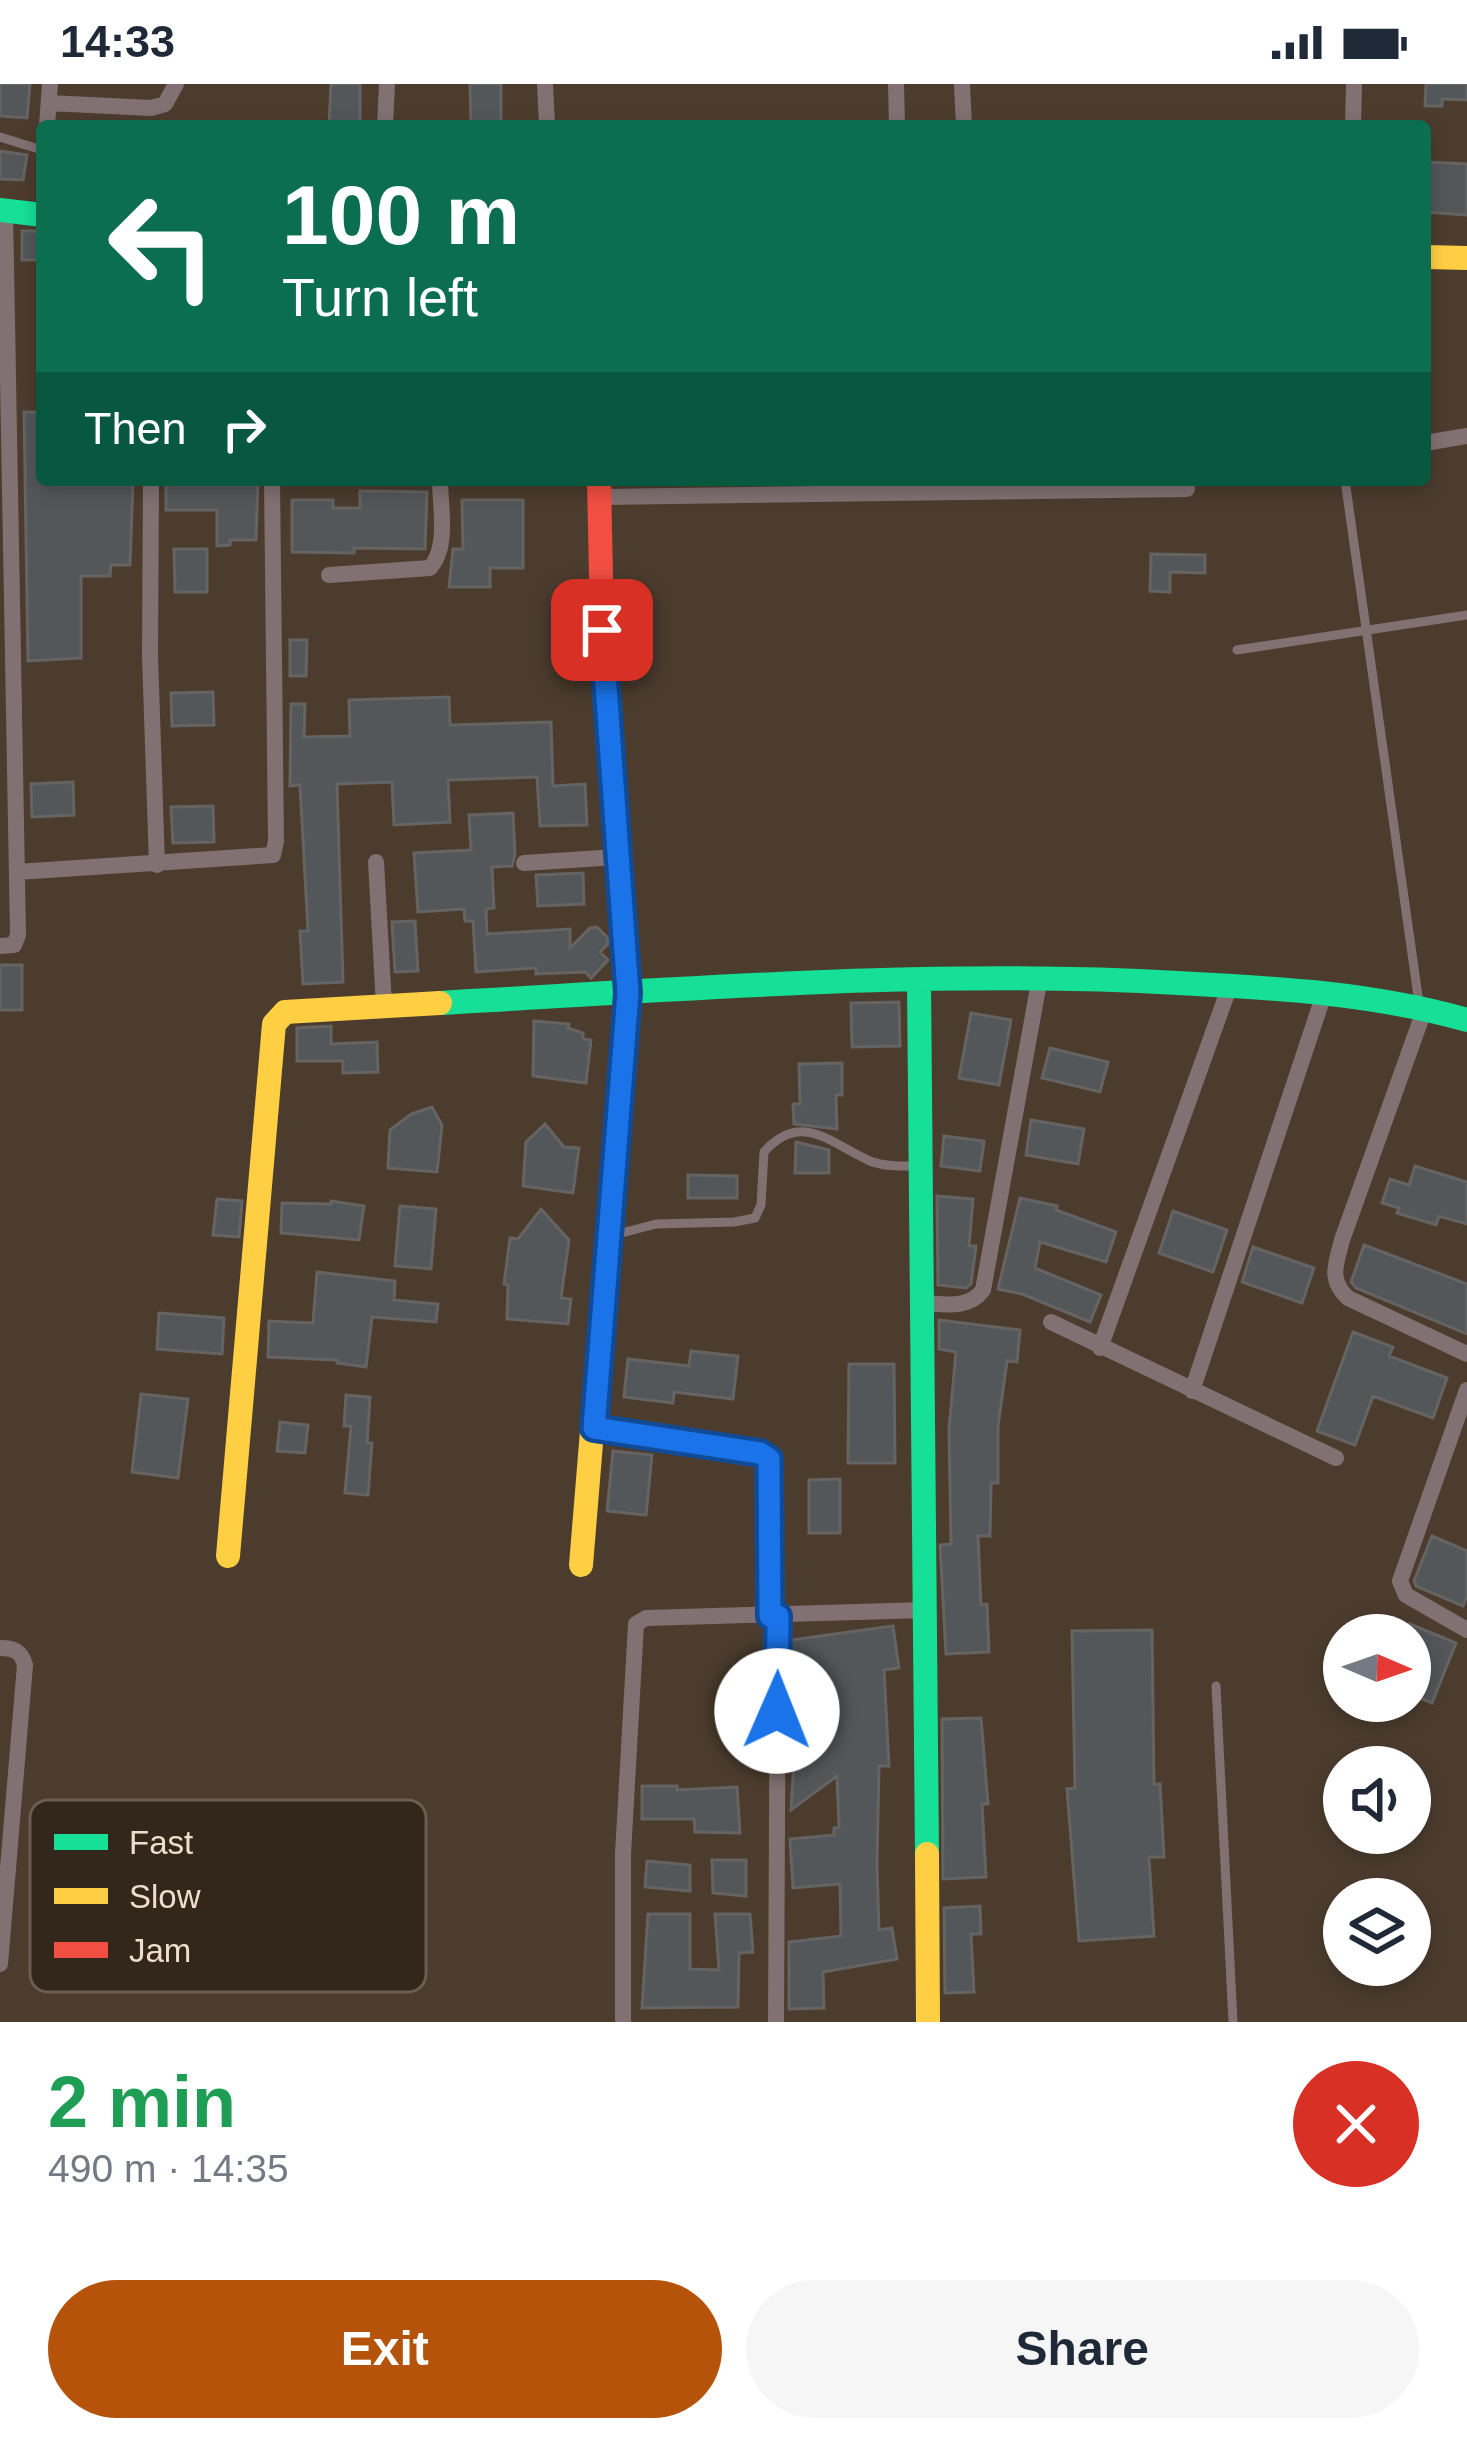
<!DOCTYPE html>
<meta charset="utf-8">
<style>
:root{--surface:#fff;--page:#f6f6f7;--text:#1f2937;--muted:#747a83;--accent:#b45309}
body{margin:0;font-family:Arial,sans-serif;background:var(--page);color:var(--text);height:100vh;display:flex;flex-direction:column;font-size:45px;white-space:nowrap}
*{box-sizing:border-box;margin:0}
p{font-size:39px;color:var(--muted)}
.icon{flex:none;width:66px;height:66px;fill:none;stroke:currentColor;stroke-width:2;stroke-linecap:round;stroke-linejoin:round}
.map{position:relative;height:1938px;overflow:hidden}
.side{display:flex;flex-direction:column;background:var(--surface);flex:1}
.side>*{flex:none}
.guide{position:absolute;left:36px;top:36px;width:1395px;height:366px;border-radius:12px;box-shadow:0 6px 18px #0003;background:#0b6e4f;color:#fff;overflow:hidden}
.needle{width:78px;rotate:92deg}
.buttons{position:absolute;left:1323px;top:1530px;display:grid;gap:24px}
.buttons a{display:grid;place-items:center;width:108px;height:108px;border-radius:50%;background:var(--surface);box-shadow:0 6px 18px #0003;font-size:60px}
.pin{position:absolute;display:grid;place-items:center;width:102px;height:102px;color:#fff;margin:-51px;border-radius:24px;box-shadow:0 6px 18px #0006}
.me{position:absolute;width:132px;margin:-66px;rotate:1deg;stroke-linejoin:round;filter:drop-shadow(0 0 9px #0008)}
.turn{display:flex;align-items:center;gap:42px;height:252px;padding:0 48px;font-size:54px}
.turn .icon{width:156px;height:156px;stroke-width:2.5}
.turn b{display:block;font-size:84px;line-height:102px}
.then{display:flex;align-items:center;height:114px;padding:0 48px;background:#0003;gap:24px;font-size:45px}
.round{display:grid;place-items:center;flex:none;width:126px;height:126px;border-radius:63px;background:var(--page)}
.headline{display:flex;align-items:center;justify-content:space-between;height:204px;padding:0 48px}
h1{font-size:72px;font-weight:700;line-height:90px;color:#1e9e55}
.primary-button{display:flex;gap:24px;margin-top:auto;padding:24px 48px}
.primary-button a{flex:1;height:138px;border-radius:72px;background:var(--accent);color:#fff;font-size:48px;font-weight:700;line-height:138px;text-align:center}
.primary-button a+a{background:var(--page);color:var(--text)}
.status{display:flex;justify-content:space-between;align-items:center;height:84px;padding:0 60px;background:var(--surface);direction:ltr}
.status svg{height:33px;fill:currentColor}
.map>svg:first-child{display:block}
</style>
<div class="status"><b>14:33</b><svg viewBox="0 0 49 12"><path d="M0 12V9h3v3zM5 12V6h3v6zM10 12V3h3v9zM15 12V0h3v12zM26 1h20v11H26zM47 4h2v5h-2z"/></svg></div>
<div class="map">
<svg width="1467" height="1938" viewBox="0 0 1467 1938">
<rect width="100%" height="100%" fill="#4b3c2e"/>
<path fill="#535759" stroke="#656463" stroke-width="3" d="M0 0H30L27 34 0 32Z
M331 0H360V42H329Z
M470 0H501V42H471Z
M1426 0H1467V16L1442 15V22H1425Z
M0 67 27 71 23 96 0 95Z
M1427 78 1467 80V131L1425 128Z
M22 147H42V176H22Z
M24 328H42V396H133L130 481H111L110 492H81V574L28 577Z
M166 396H258L256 456H230V461L217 462V426H166Z
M360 407 427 408 425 465 354 464V469L292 468V416H333V424H360Z
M462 416H523V484H490V503H449L453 465H463Z
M174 465H207V508H175Z
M1151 470 1205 471V489L1170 488V508L1150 507Z
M290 556H307L306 592H290Z
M213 608 214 641 172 642 171 609Z
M449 613 450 641 551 638 553 702 585 700 587 741 540 742 537 693 448 696 450 738 394 741 392 698 337 700 343 898 303 900 300 847H308L300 701 290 702 291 620H305L304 653 350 652 349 616Z
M73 698 74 731 32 733 31 700Z
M213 722 214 758 173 759 171 723Z
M513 729 515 770 512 782 492 783 494 824 486 825 487 850 570 845V864L590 844 597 843 607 853 608 860 600 868 608 876 591 894 585 888 536 890V884L476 888 473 837H465L464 825 418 828 414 769 471 766 469 731Z
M583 789 584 820 538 822 536 791Z
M415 837 418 887 395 888 392 838Z
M0 881H22V926H0Z
M899 918 900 962 852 963 851 919Z
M971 929 1011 936 999 1001 959 994Z
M534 937 569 940 568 944 583 949V955L591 956 586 999 533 992Z
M331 942V960L377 958 378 988 343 989V977H297V944Z
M1050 964 1108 978 1100 1008 1042 994Z
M842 979V1011H836L837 1045 794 1040 793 1020H800L799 980Z
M432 1023 442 1041 437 1088 388 1084 390 1046 411 1030Z
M1031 1036 1084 1045 1078 1080 1026 1071Z
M545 1040 564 1063 579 1064 573 1109 523 1102 526 1058Z
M944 1052 984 1057 980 1087 941 1082Z
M796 1058 829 1066V1089H795Z
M1415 1082 1467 1098V1140L1439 1132 1436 1141 1397 1129 1399 1124 1382 1119 1390 1095 1409 1101Z
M688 1091 737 1092V1114H688Z
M937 1112 973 1115 969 1162H976L971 1200 966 1204 938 1201Z
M1020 1114 1057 1122 1056 1126 1116 1148 1106 1178 1040 1158 1035 1184 1101 1211 1090 1238 1022 1210 998 1205Z
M217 1115 242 1117 239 1153 213 1151Z
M331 1117 364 1122 359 1156 281 1149 282 1119 331 1120Z
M400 1122 436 1125 431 1185 395 1182Z
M541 1125 569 1156 561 1214 571 1215 568 1240 507 1235 508 1201 504 1200 510 1154 518 1155Z
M1173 1127 1227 1146 1213 1188 1159 1169Z
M1364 1161 1467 1200V1250L1356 1204 1351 1198Z
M1253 1163 1314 1184 1302 1219 1242 1198Z
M317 1188 395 1197 394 1216 438 1220 436 1238 372 1233 366 1283 337 1279V1276L268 1273 269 1237 313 1239Z
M159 1229 224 1234 222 1270 157 1265Z
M939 1236 1020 1246 1017 1278 1007 1277 998 1342V1399H991L990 1452H978L981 1521 987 1520 989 1568 946 1570 940 1461 951 1460 949 1345 956 1268 939 1265Z
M1353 1248 1393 1263 1389 1272 1447 1294 1433 1334 1373 1312 1355 1361 1317 1347Z
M691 1267 738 1272 733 1315 674 1308 673 1319 624 1313 628 1275 689 1282Z
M849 1280H894L895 1379H848Z
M141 1310 188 1315 178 1394 132 1388Z
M346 1311 370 1313 367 1359H372L368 1411 345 1409 351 1342H344Z
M280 1338 308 1341 305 1369 277 1367Z
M613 1367 652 1371 646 1431 607 1427Z
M840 1395V1449H809V1396Z
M1432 1452 1467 1467V1512L1463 1522 1416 1502 1414 1497Z
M1410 1540 1456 1559 1432 1619 1410 1610Z
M893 1542 899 1584 884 1586 889 1682H879L877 1781 879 1846 892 1844 897 1875 823 1888 824 1924 789 1925V1858L841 1852 840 1800 793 1804 790 1755 834 1751V1744H839L837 1692 791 1726 795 1661 799 1662 794 1595H790L791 1556Z
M1152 1546 1154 1700H1160L1164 1773H1149L1154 1852 1079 1857 1067 1705 1075 1704 1072 1547Z
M981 1634 988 1720H982L986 1793 943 1795 942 1635Z
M642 1702H677V1706L737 1703 740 1749 695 1748 694 1735H642Z
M712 1776H746V1812L713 1809Z
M647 1777 690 1781V1807L645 1803Z
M980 1822 981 1850H971L974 1908 945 1909 944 1824Z
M648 1830H690V1885L719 1886 715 1830H750L753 1868 739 1869 738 1923 642 1924Z"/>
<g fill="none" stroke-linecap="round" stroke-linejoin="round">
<path stroke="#827172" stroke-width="9" d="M0 53 42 66
M1345 396 1419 919
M1237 566 1467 531
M610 1152 656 1140 734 1138 755 1134 761 1121 764 1068C802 1026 831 1060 870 1077 885 1083 903 1082 919 1082
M1216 1602 1233 1938"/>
<path stroke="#827172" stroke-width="16" d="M545 0 547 42
M896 0 897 42
M962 0 964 42
M49 19 151 24 165 20 176 0
M47 42 50 0
M385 42 387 0
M1353 42 1354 0
M1425 359 1467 352
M151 396 150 571 157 781
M600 413 1187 405
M329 491 430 484C449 463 440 423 440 396
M376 778 384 921
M524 779 617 773
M17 788 273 771 276 757 272 396
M0 862 14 861 18 851 5 127
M1425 924 1342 1156C1336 1180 1328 1196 1348 1214L1467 1270
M922 1219C945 1220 968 1226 983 1206L1040 893
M1051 1238 1336 1374
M1100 1264 1229 904
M1467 1306 1400 1497 1406 1511 1467 1546
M1192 1307 1325 907
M594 1344 767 1371 771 1403 770 1532
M0 1564C14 1564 21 1567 25 1581L0 1880
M623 1938V1770L636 1540 646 1534 925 1526
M776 1938 778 1532"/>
<path stroke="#16e098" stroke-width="24" d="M0 126 42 131
M919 899 927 1770
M440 919C686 905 933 885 1178 899 1276 904 1372 909 1467 936"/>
<path stroke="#ffcf43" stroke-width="24" d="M1425 173 1467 174
M228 1472 274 940 285 928 440 919
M581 1481 628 909 623 850
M927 1770 928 1938"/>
<path stroke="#f24e42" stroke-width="24" d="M599 396 603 590 623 850"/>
</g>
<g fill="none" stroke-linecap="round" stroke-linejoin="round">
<g stroke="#114b97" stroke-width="30">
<path id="route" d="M602 546 628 909 594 1344 760 1369 769 1375 770 1532H778L777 1627"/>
</g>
<use href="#route" stroke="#1a73e8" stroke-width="21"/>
</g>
<rect x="30" y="1716" width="396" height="192" rx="18" fill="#33261a" stroke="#6b5d50" stroke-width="3"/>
<rect x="54" y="1750" width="54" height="16" fill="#16e098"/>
<rect x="54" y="1804" width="54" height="16" fill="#ffcf43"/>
<rect x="54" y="1858" width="54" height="16" fill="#f24e42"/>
<g font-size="33" fill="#efddce">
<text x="129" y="1770">Fast</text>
<text x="129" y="1824">Slow</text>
<text x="129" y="1878">Jam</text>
</g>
</svg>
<div class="buttons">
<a><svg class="needle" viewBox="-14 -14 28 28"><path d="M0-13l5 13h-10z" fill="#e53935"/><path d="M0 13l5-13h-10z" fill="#747a83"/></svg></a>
<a><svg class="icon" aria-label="sound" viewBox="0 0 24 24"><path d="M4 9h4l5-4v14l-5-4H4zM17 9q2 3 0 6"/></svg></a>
<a><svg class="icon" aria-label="layers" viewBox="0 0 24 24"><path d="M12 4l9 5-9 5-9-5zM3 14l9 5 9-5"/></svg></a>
</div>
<div class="pin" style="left:602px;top:546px;background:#d93025"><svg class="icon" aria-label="arrive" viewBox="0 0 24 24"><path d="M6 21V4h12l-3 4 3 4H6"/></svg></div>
<svg class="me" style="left:777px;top:1627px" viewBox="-20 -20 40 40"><circle r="19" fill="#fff"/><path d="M0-13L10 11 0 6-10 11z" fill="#1a73e8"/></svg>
<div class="guide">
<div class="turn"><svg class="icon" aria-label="left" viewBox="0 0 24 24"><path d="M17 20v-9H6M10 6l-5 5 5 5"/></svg><div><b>100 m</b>Turn left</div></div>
<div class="then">Then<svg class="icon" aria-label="right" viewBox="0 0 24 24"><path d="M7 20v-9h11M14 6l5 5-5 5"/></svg></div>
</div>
</div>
<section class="side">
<div class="headline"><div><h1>2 min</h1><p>490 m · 14:35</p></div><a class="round" style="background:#d93025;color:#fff"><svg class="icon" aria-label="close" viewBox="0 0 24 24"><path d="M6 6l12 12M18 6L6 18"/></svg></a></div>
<div class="primary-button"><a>Exit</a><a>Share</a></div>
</section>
